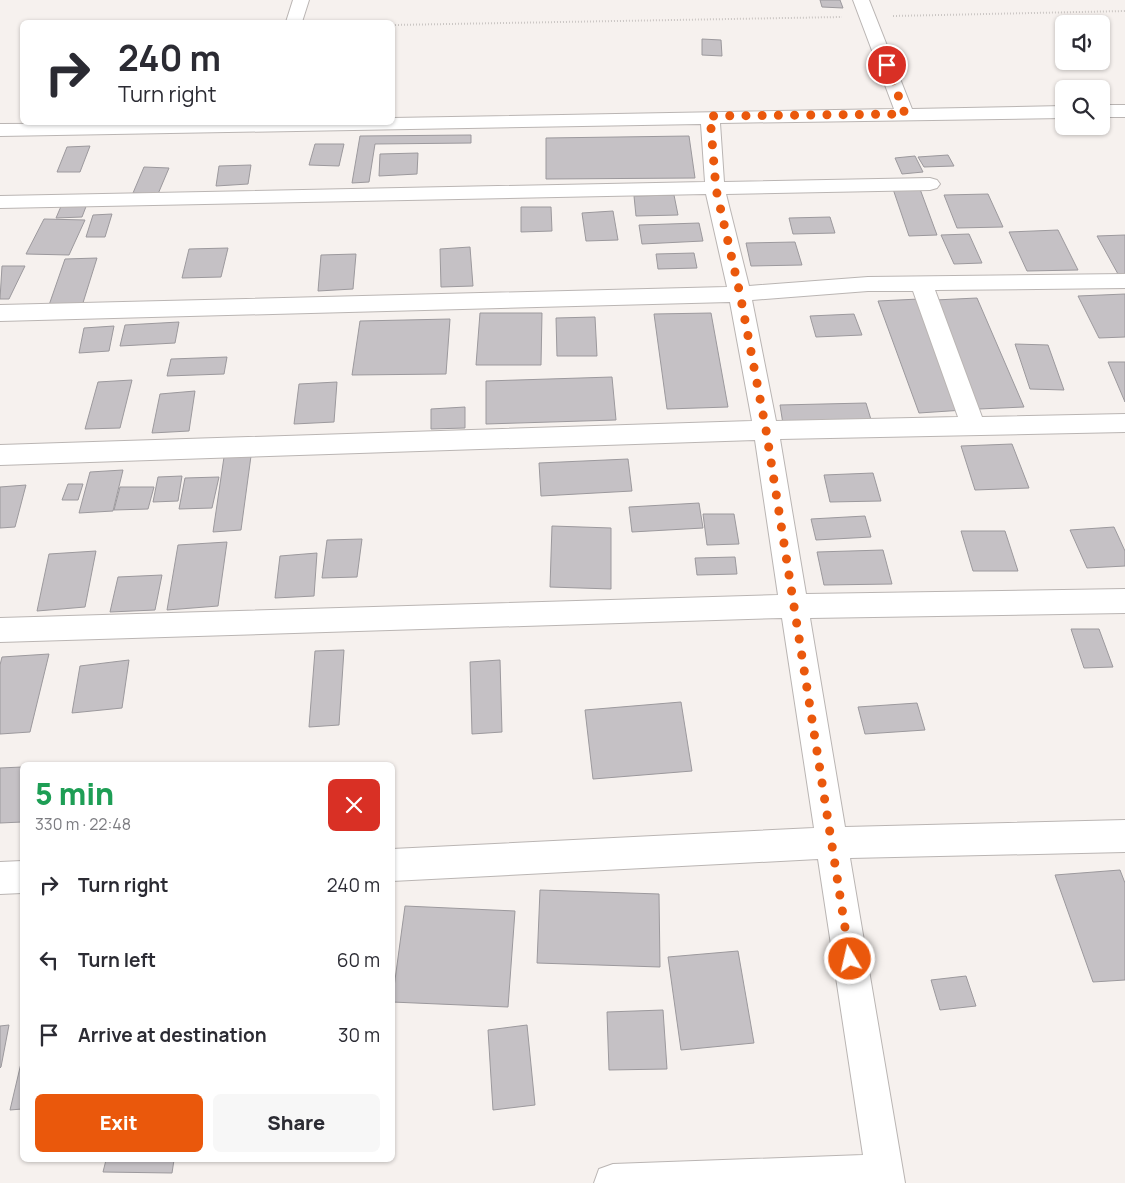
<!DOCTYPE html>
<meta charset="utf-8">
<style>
:root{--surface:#fff;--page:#f7f7f7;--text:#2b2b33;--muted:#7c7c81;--accent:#ea580c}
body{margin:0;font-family:Manrope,sans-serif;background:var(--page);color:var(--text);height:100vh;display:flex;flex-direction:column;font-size:19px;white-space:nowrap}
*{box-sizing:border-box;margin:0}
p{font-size:16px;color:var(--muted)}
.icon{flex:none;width:28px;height:28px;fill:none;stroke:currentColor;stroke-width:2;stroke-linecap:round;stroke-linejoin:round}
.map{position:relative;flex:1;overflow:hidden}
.side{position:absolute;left:20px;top:762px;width:375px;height:400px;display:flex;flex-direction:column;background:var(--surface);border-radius:8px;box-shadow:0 1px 4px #0004}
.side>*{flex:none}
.top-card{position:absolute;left:20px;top:20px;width:375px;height:105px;border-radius:8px;box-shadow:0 1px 4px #0004;background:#fff;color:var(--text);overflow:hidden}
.tools{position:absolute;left:1055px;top:15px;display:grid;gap:10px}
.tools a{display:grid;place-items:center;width:55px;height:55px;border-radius:8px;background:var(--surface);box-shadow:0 1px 4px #0004;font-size:25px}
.pin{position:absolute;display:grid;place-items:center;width:42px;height:42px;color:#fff;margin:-21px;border:2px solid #fff;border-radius:50%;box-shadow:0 1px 5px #0007}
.me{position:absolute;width:55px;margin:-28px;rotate:351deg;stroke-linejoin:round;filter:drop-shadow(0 0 4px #0008)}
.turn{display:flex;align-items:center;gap:18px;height:105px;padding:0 15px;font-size:22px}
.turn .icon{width:65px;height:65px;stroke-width:2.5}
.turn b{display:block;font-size:35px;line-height:42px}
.round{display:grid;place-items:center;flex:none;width:52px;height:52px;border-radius:8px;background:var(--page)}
.overview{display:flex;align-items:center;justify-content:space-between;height:85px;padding:0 15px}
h1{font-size:30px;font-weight:800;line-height:38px;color:#1e9e55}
.cta{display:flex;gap:10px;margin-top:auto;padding:10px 15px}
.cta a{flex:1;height:58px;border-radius:8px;background:var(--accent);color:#fff;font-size:20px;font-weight:800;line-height:58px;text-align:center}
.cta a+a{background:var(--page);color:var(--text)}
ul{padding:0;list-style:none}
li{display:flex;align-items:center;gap:15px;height:75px;padding:0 15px}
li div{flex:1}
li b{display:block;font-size:19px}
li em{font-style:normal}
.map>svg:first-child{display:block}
</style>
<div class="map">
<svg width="1125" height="1183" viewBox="0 0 1125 1183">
<rect width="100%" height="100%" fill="#f6f1ee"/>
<path fill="#c5c1c5" stroke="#9c999d" d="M820 0H840L843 8 822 7Z
M702 39 721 40 722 56 702 55Z
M471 135V143L375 144 369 182 352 183 360 136Z
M689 136 695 178 546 179V138Z
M315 144H344L339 166 309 165Z
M90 146 80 172H57L67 147Z
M418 153 417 174 379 176 380 154Z
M948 155 954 166 924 167 918 157Z
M915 156 923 172 902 174 895 158Z
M251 165 248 184 216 186 219 166Z
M144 167 169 168 158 194 133 193Z
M893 189H920L937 235 909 236Z
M988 194 1003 227 957 228 944 195Z
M674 195 678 215 636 216 634 196Z
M62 204H87L82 217 56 218Z
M521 207H551L552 231 521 232Z
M613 211 618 240 586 241 582 213Z
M112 214 105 237H86L93 215Z
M830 217 835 233 793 234 789 218Z
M44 219 85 220 69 255 26 254Z
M699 223 703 241 642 244 639 225Z
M1058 230 1078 270 1027 271 1009 232Z
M969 234 982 263 954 264 941 235Z
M1125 235V274H1118L1097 236Z
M795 242 802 265 751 266 746 243Z
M470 247 473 286 441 287 440 249Z
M228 248 221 277 182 278 189 249Z
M694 253 697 268 658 269 656 254Z
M356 254 353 289 318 291 321 255Z
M97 258 82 306 48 308 65 259Z
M2 266H25L9 299H0Z
M1125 294V337L1099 338 1078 296Z
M977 298 1024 407 979 409 935 300Z
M919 299 964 410 919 413 878 301Z
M480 313H542L541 365H476Z
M711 313 728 407 667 409 654 314Z
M854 314 862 335 816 337 810 316Z
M595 317 597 356H557L556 318Z
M450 319 446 374 352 375 360 321Z
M179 322 175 343 120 346 125 325Z
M114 326 109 351 79 353 84 328Z
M1015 344 1048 345 1064 390 1030 389Z
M227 357 224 374 167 376 171 359Z
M1108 362H1125V402Z
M612 377 616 420 486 424V381Z
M132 380 120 428 85 429 98 382Z
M337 382 334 422 294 424 299 384Z
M195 391 189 431 152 433 160 394Z
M866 403 872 423 783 424 780 405Z
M465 407V428L431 429V409Z
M1012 444 1029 488 975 490 961 446Z
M251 456 241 530 213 532 224 457Z
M628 459 632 491 541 496 539 463Z
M123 470 113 511 79 513 90 472Z
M873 473 881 501 830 502 824 475Z
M182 476 178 501 153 502 158 477Z
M219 477 212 508 179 509 185 478Z
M68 484H83L78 500H62Z
M26 485 15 527 0 528V487Z
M120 487H154L148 509 114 510Z
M699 503 703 528 632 532 629 507Z
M703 514H734L739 544 707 545Z
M865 516 871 537 816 540 811 519Z
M552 526 611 528V589L550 587Z
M1114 527 1125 551V566L1087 568 1070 530Z
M961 531H1005L1018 571H973Z
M362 539 357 577 322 578 327 540Z
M227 542 218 606 167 610 178 545Z
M883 550 892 584 824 585 817 552Z
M96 551 85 607 37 611 49 554Z
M317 553 314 596 275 598 280 556Z
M735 557 737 574 697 575 695 558Z
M162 575 155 610 110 612 118 577Z
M1071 629H1099L1113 667 1084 668Z
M344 650 339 725 309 727 315 651Z
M49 654 30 732 0 734V665L2 657Z
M129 660 122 708 72 713 80 666Z
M500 660 502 732 472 734 470 662Z
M681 702 692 771 593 779 585 710Z
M917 703 925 730 865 734 858 707Z
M22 767V822L0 823V768Z
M1120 870 1125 883V980L1093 982 1055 875Z
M540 890 659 894 660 967 537 963Z
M405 906 515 911 508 1007 392 1002Z
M738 951 754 1043 681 1050 668 957Z
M966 976 976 1006 940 1010 931 980Z
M663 1010 667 1069 609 1070 607 1012Z
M9 1025 1 1067 0 1068V1026Z
M527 1025 535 1105 493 1110 488 1030Z
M22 1059V1109L10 1110Z
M106 1160H174L172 1173 103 1172Z"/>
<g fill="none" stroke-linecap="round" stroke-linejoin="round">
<g stroke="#bab5b3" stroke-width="2">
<path id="minor" d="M293 0H309L302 22H286Z
M853 0H869L912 109 1064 106V118L720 123 724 182 930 178 937 180 940 184 937 188 930 190 726 194 749 286 868 277 1125 274V288L935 290 982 417 1125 414V432L780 439 806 594 1125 589V613L810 618 845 827 1125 820V852L850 858 905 1183H594L599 1169 613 1164 863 1155 818 859 392 881V849L814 828 782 618 0 642V618L778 595 755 440 0 465V445L752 421 730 302 0 321V305L727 287 706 194 0 208V196L705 182 701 124 0 136V124L392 122V118L894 109ZM868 291H913L958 417 776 421 752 300Z
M1101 105H1125V117H1101Z
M22 861V893L0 894V862Z"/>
</g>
<path stroke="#9d9997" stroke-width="2" stroke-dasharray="0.5 2.5" stroke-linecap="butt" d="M893 16 1125 11
M392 25 842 17"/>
<use href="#minor" fill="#fff" fill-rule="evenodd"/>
</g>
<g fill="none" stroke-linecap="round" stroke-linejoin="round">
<path stroke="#ea580c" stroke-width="9" stroke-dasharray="0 16.2" d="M850 959 766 430 740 294 716 189 710 116 905 114 887 65"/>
</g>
</svg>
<div class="tools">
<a><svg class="icon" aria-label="sound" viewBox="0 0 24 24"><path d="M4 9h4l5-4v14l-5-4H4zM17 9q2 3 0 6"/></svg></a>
<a><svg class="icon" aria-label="search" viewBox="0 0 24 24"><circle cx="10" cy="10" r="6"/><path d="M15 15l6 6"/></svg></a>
</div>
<div class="pin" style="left:887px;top:65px;background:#d93025"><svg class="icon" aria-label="arrive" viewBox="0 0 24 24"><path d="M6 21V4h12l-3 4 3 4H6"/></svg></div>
<svg class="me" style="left:850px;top:959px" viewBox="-20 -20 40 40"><circle r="17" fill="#ea580c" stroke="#fff" stroke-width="3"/><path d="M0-11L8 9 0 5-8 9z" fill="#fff"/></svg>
<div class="top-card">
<div class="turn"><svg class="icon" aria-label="right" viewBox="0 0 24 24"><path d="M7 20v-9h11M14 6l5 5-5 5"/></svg><div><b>240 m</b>Turn right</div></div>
</div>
<section class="side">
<div class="overview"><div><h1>5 min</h1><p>330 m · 22:48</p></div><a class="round" style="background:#d93025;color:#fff"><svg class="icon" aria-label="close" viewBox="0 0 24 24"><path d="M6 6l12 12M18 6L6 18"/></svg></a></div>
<ul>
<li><svg class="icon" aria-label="right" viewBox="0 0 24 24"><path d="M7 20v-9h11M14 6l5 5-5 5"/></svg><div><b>Turn right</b></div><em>240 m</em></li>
<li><svg class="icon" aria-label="left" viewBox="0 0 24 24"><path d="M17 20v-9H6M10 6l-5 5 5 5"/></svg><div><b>Turn left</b></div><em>60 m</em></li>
<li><svg class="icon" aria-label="arrive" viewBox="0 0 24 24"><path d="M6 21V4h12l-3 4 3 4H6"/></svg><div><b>Arrive at destination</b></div><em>30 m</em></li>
</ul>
<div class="cta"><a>Exit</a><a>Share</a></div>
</section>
</div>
